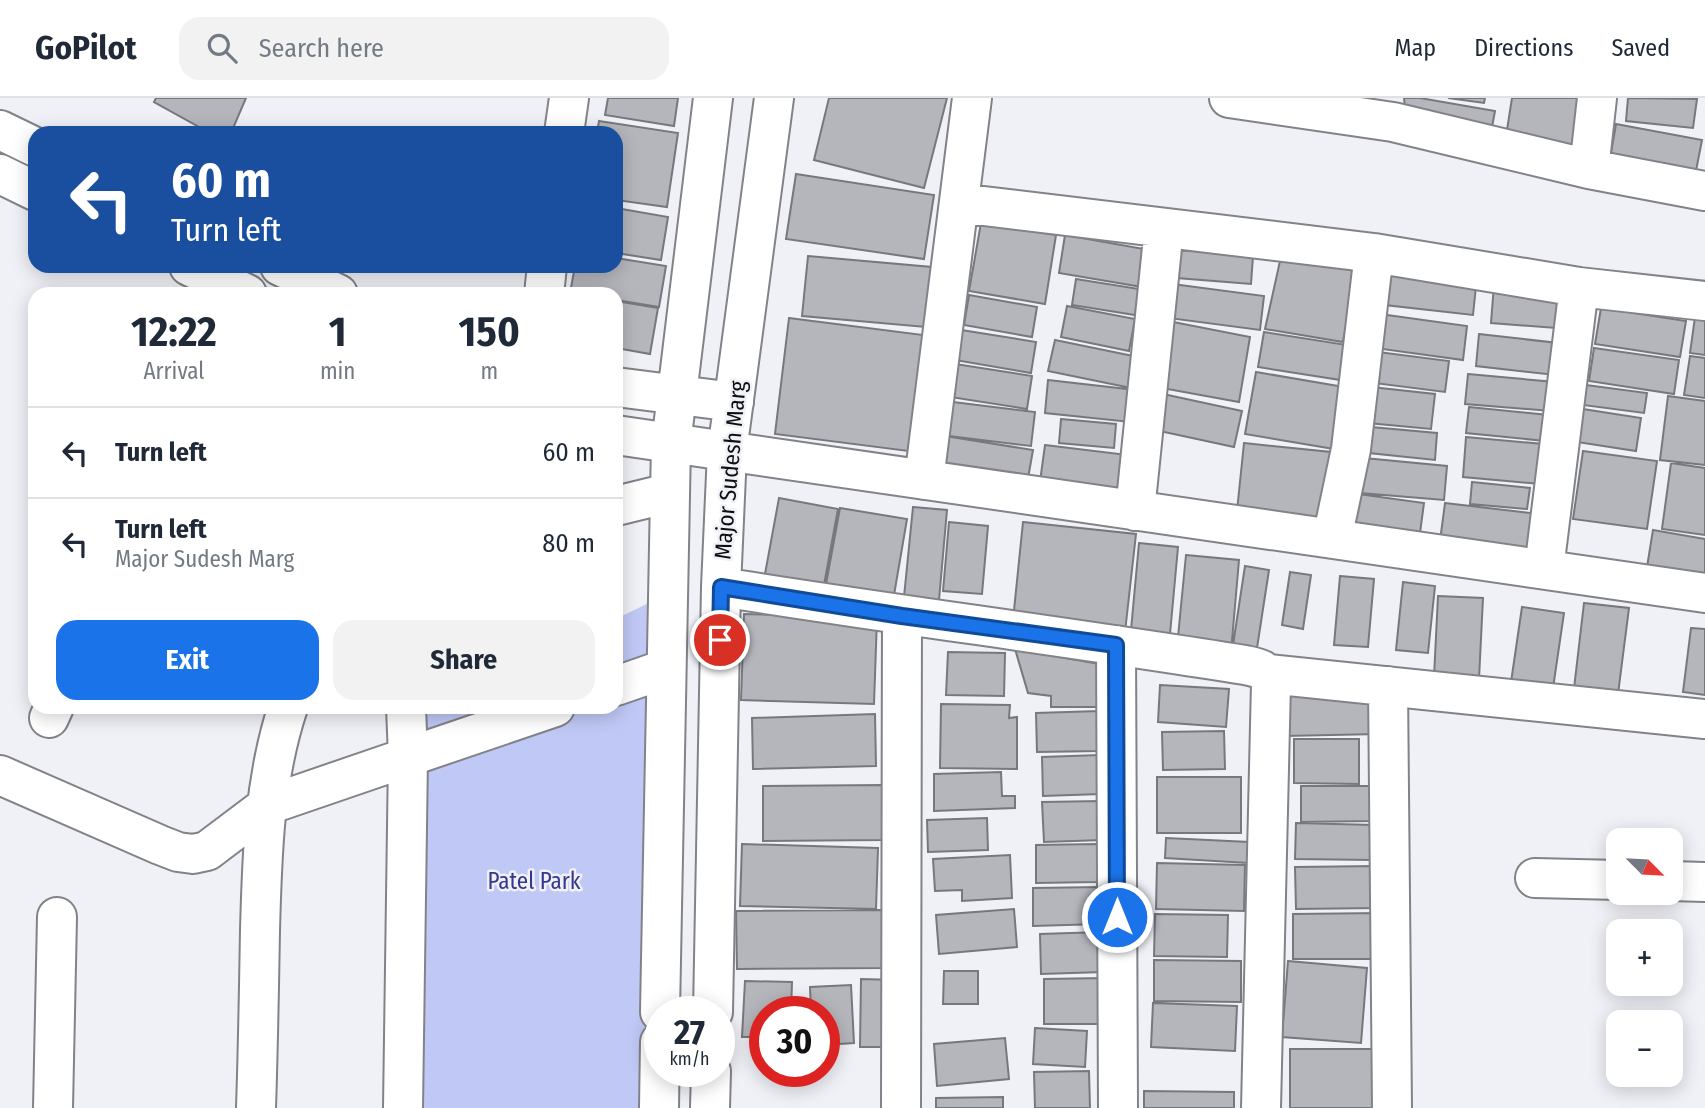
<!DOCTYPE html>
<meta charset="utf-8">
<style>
:root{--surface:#fff;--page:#f2f2f3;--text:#1f2937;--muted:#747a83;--line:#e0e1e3;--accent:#1a73e8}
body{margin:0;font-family:"Fira Sans Condensed",sans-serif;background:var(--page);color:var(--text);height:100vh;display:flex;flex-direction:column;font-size:26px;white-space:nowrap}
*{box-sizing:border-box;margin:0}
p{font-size:23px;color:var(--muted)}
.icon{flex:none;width:38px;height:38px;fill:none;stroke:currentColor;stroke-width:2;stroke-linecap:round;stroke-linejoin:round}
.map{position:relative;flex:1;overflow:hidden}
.details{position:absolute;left:28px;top:189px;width:595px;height:427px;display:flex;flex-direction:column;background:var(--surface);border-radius:21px;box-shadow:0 4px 18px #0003}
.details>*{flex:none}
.banner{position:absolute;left:28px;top:28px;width:595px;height:147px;border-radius:21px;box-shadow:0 4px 18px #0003;background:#1a4fa0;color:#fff;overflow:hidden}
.needle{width:46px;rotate:114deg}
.buttons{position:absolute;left:1606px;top:730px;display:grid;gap:14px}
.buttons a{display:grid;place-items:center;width:77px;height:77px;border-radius:14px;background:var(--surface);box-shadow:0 4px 18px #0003;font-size:35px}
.speed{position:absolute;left:644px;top:898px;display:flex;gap:14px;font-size:35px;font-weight:700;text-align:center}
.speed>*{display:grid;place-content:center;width:91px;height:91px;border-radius:50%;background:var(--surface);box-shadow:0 4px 18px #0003;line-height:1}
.speed small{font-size:18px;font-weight:400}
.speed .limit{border:10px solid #d22;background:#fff;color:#111}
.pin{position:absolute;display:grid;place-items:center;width:60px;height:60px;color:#fff;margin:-30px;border:4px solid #fff;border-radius:50%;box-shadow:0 2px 7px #0007}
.me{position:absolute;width:77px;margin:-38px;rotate:0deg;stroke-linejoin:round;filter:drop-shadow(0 0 5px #0008)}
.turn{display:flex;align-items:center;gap:24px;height:147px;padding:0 28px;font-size:32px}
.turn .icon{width:91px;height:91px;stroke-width:2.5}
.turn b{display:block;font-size:49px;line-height:60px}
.eta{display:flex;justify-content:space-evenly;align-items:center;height:119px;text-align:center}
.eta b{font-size:42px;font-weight:700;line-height:49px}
.primary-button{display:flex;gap:14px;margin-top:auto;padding:14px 28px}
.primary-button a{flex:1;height:80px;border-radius:21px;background:var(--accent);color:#fff;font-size:28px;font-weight:700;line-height:80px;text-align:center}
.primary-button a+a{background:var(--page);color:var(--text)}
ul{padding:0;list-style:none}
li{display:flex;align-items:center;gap:21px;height:91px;padding:0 28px;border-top:2px solid var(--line)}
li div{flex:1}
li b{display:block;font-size:26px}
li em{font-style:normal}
header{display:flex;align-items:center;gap:42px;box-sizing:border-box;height:98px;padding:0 35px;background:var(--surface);border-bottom:2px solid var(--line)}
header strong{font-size:33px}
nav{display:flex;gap:38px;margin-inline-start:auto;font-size:24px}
.search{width:490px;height:63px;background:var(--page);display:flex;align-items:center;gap:18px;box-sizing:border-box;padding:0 24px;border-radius:21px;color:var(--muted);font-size:26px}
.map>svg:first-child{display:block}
</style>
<header>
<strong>GoPilot</strong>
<div class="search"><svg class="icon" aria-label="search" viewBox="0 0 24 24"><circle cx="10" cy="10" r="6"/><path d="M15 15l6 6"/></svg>Search here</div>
<nav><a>Map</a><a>Directions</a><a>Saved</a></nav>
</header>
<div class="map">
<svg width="1705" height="1010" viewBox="0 0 1705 1010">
<rect width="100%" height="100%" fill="#eff1f7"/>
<path fill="#c0c8f5" d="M669 495 659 1010H402L407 623 435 609H616V521Z"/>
<path fill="#b5b6bc" stroke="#77787e" stroke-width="2" d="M156 0H246L231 35H210L154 4Z
M608 0H678L674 28 605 17Z
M829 0H947L924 90 814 62Z
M1404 0H1420L1495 13 1490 40 1406 19Z
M1448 0H1485L1484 5Z
M1512 0H1592L1587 64 1505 45Z
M1628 0 1697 1 1693 30 1626 23Z
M599 23 678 35 667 109 616 102V35H597Z
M1616 26 1702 42 1694 83 1609 67Z
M796 76 934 97 924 161 786 141Z
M616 110 668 119 661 162 616 155Z
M981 125 1056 137 1045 206 969 193Z
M1065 137 1155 153 1148 190 1059 175Z
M1180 152 1253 158 1251 186 1177 180Z
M1282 154 1356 172 1343 244 1265 231Z
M808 158 943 170 937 230 802 218Z
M616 160 666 168 659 209 616 202V196L570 195 575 168H616Z
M1389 169 1477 179 1473 217 1385 207Z
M1076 181 1139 191 1135 217 1072 207Z
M1165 185 1264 198 1260 232 1161 219Z
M1494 186 1572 192 1569 231 1491 225Z
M969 197 1037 209 1032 239 964 227Z
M616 203 658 210 650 256 616 250Z
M1067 208 1135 221 1129 253 1061 239Z
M1601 210 1686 223 1680 259 1595 246Z
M1380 216 1467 228 1463 262 1375 250Z
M1695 219 1705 220V257L1690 255Z
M789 220 931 238 916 354 775 336Z
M1163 222 1250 239 1239 304 1151 288Z
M955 231 1036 244 1031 275 949 261Z
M1264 234 1353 248 1347 283 1258 269Z
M1479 236 1558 245 1555 277 1476 268Z
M1055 242 1143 260 1136 291 1048 273Z
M1594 250 1679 262 1674 296 1589 283Z
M1378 254 1449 263 1445 294 1374 285Z
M1690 258 1705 260V300L1684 297Z
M949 265 1032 278 1027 311 944 298Z
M1256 274 1356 291 1346 353 1245 336Z
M1468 276 1555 284 1551 313 1465 306Z
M1048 282 1144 293 1140 325 1045 315Z
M1586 287 1647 295 1644 315 1583 307Z
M1371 289 1435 296 1431 331 1368 325Z
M1163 296 1242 313 1234 349 1155 332Z
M1668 298 1705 303V367L1660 362Z
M953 304 1035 314 1031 348 949 338Z
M1469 309 1548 317 1545 343 1466 335Z
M1583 311 1641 320 1636 353 1577 344Z
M1061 321 1116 326 1114 350 1059 345Z
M1371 329 1437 335 1435 362 1369 355Z
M945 338 1033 352 1027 386 940 373Z
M1466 339 1544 346 1540 386 1463 379Z
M1244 345 1331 354 1324 423 1237 413Z
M1045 347 1136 358 1131 403 1039 391Z
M1583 353 1657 363 1647 431 1573 421Z
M1364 360 1447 368 1444 402 1360 395Z
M1671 365 1705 370V437L1662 431Z
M1472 384 1530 390 1527 411 1470 406Z
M1351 395 1424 405 1420 435 1347 426Z
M779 400 838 411 824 487 765 476Z
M1445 405 1547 417 1542 455 1440 443Z
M913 409 947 412 939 502 904 499Z
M840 410 907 421 894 497 826 486Z
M949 424 988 428 982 496 943 493Z
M1023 424 1136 436 1125 534 1013 522Z
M1653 432 1705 441V479L1647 469Z
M1139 445 1178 449 1169 547 1130 543Z
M1186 457 1239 462 1231 554 1177 549Z
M1245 468 1269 472 1257 550 1233 547Z
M1290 474 1311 477 1303 531 1282 527Z
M1340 478 1374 481 1368 549 1334 547Z
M1403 484 1435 488 1428 555 1396 552Z
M1438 498 1483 500 1479 581 1434 579Z
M1584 505 1629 510 1617 604 1573 599Z
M1522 509 1564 515 1552 597 1510 591Z
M744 516 877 520 874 606 741 602Z
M1691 530 1705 531V597L1683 594Z
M1015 551 1105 567 1104 609H1051V598L1028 595Z
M948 554 1005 555 1004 598 946 597Z
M1160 587 1229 591 1226 629 1158 624Z
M1283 594H1378L1379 636 1284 638Z
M941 606 1010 607 1009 620 1017 619V671L940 670Z
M1099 613V653L1037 654 1036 615Z
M875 616 876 668 753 671 752 620Z
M1224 633 1225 671 1163 672 1162 634Z
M1294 641H1359V686L1294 685Z
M1100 657 1101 696 1043 698 1042 659Z
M1001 674 1002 698H1015V710L934 713V676Z
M1157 679H1241V735H1157Z
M882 687 883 742 763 743V688Z
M1301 688H1373V723L1301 724Z
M1101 703 1103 742 1044 744 1042 704Z
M987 720 988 752 928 754 927 722Z
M1296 725 1374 727 1373 762 1295 761Z
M1166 740 1249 744 1248 765 1165 760Z
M742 746 878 750 876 811 740 808Z
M1097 746V784L1036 785V747Z
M1010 757 1012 800 962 803V792L935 793 933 761Z
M1157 765 1245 767 1244 813 1156 811Z
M1377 768V810L1296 811 1295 769Z
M1100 789V826L1033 828V790Z
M1014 811 1017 849 939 856 936 817Z
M886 812V870L737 871 736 813Z
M1382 815 1381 861H1293V816Z
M1155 816 1228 817 1227 859 1154 858Z
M1102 834 1103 874 1041 876 1040 836Z
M1154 862 1241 863V904L1154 903Z
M1288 863 1367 870 1361 945 1282 939Z
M944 873H978V906H943Z
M1106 880V926H1044V881Z
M861 881 896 882 895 949H860Z
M745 883 792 884 791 914H765V939H742Z
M851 887 854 945 824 947V914H811L810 889Z
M1153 905 1237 908 1235 953 1151 949Z
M1035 930 1087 933 1085 969 1033 966Z
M1005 940 1009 981 937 988 934 946Z
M1290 951H1374V1010H1290Z
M1089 973 1090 1010H1035L1034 974Z
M1144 993 1234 994V1010H1144Z
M1003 999V1010H936V1000Z"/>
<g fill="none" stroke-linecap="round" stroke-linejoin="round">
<g stroke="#828389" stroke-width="42">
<path id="minor" d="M1229 0 1393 24 1589 71 1705 93
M0 32 35 49
M564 35 569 0
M1589 71 1597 0
M0 76 35 93
M959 105 1374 155 1579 189 1705 203
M189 168 247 196
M280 168 338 196
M544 196 547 168
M616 289 734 304
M616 337 1705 495
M924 382 972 0
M616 408 669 395
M1135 413 1164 130
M1332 441 1351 351 1374 155
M1544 471 1579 189
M721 489C896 517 1071 539 1245 567 1259 570 1267 571 1271 585L1261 1010
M1116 547 1118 1010
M1268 576 1705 621
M616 588 665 571
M1388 588 1392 1010
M49 620 54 609
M0 677 160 747 178 754 193 756 207 753 268 707 408 659 406 609
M1535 780 1619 782
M1671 783 1705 784
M660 914 671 346 713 0
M713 914 721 489 727 354 774 0
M53 1010 57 819
M256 1010C258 951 259 892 260 832 262 757 264 681 288 609
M403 1010 408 659 555 609
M659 1010 660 944
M710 1010 711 973
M901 1010 902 518"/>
</g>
<use href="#minor" stroke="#fff" stroke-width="38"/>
</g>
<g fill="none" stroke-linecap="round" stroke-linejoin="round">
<g stroke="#114b97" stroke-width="18">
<path id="route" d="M720 542 721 489 902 518 1116 547 1117 819"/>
</g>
<use href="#route" stroke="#1a73e8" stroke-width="12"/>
</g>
<g text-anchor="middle" stroke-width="5" stroke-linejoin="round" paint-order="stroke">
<g font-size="23" fill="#0d0e10" stroke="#eff1f7">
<text transform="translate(730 372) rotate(-85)" y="8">Major Sudesh Marg</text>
</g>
<g font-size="23" fill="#36388e" stroke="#eff1f7">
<text x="534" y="791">Patel Park</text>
</g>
</g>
</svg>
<div class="buttons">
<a><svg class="needle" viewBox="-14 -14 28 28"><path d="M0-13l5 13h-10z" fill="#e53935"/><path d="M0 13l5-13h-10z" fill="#747a83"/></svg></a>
<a>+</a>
<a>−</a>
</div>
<div class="speed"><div>27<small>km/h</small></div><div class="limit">30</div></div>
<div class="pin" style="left:720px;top:542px;background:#d93025"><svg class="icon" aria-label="arrive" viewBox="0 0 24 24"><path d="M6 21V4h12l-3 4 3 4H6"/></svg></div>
<svg class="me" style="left:1117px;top:819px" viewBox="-20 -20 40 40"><circle r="17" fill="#1a73e8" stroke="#fff" stroke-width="3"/><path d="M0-11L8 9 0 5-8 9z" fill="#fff"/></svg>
<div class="banner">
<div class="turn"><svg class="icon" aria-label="left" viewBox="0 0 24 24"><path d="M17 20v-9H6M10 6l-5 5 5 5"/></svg><div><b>60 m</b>Turn left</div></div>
</div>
<section class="details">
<div class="eta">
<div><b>12:22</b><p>Arrival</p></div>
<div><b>1</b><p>min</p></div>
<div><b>150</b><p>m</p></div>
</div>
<ul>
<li><svg class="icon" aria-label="left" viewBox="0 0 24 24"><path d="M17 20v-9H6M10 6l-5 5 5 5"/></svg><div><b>Turn left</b></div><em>60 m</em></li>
<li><svg class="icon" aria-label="left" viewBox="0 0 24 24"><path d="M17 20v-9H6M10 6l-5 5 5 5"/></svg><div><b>Turn left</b><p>Major Sudesh Marg</p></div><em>80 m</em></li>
</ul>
<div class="primary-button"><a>Exit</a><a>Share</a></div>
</section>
</div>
